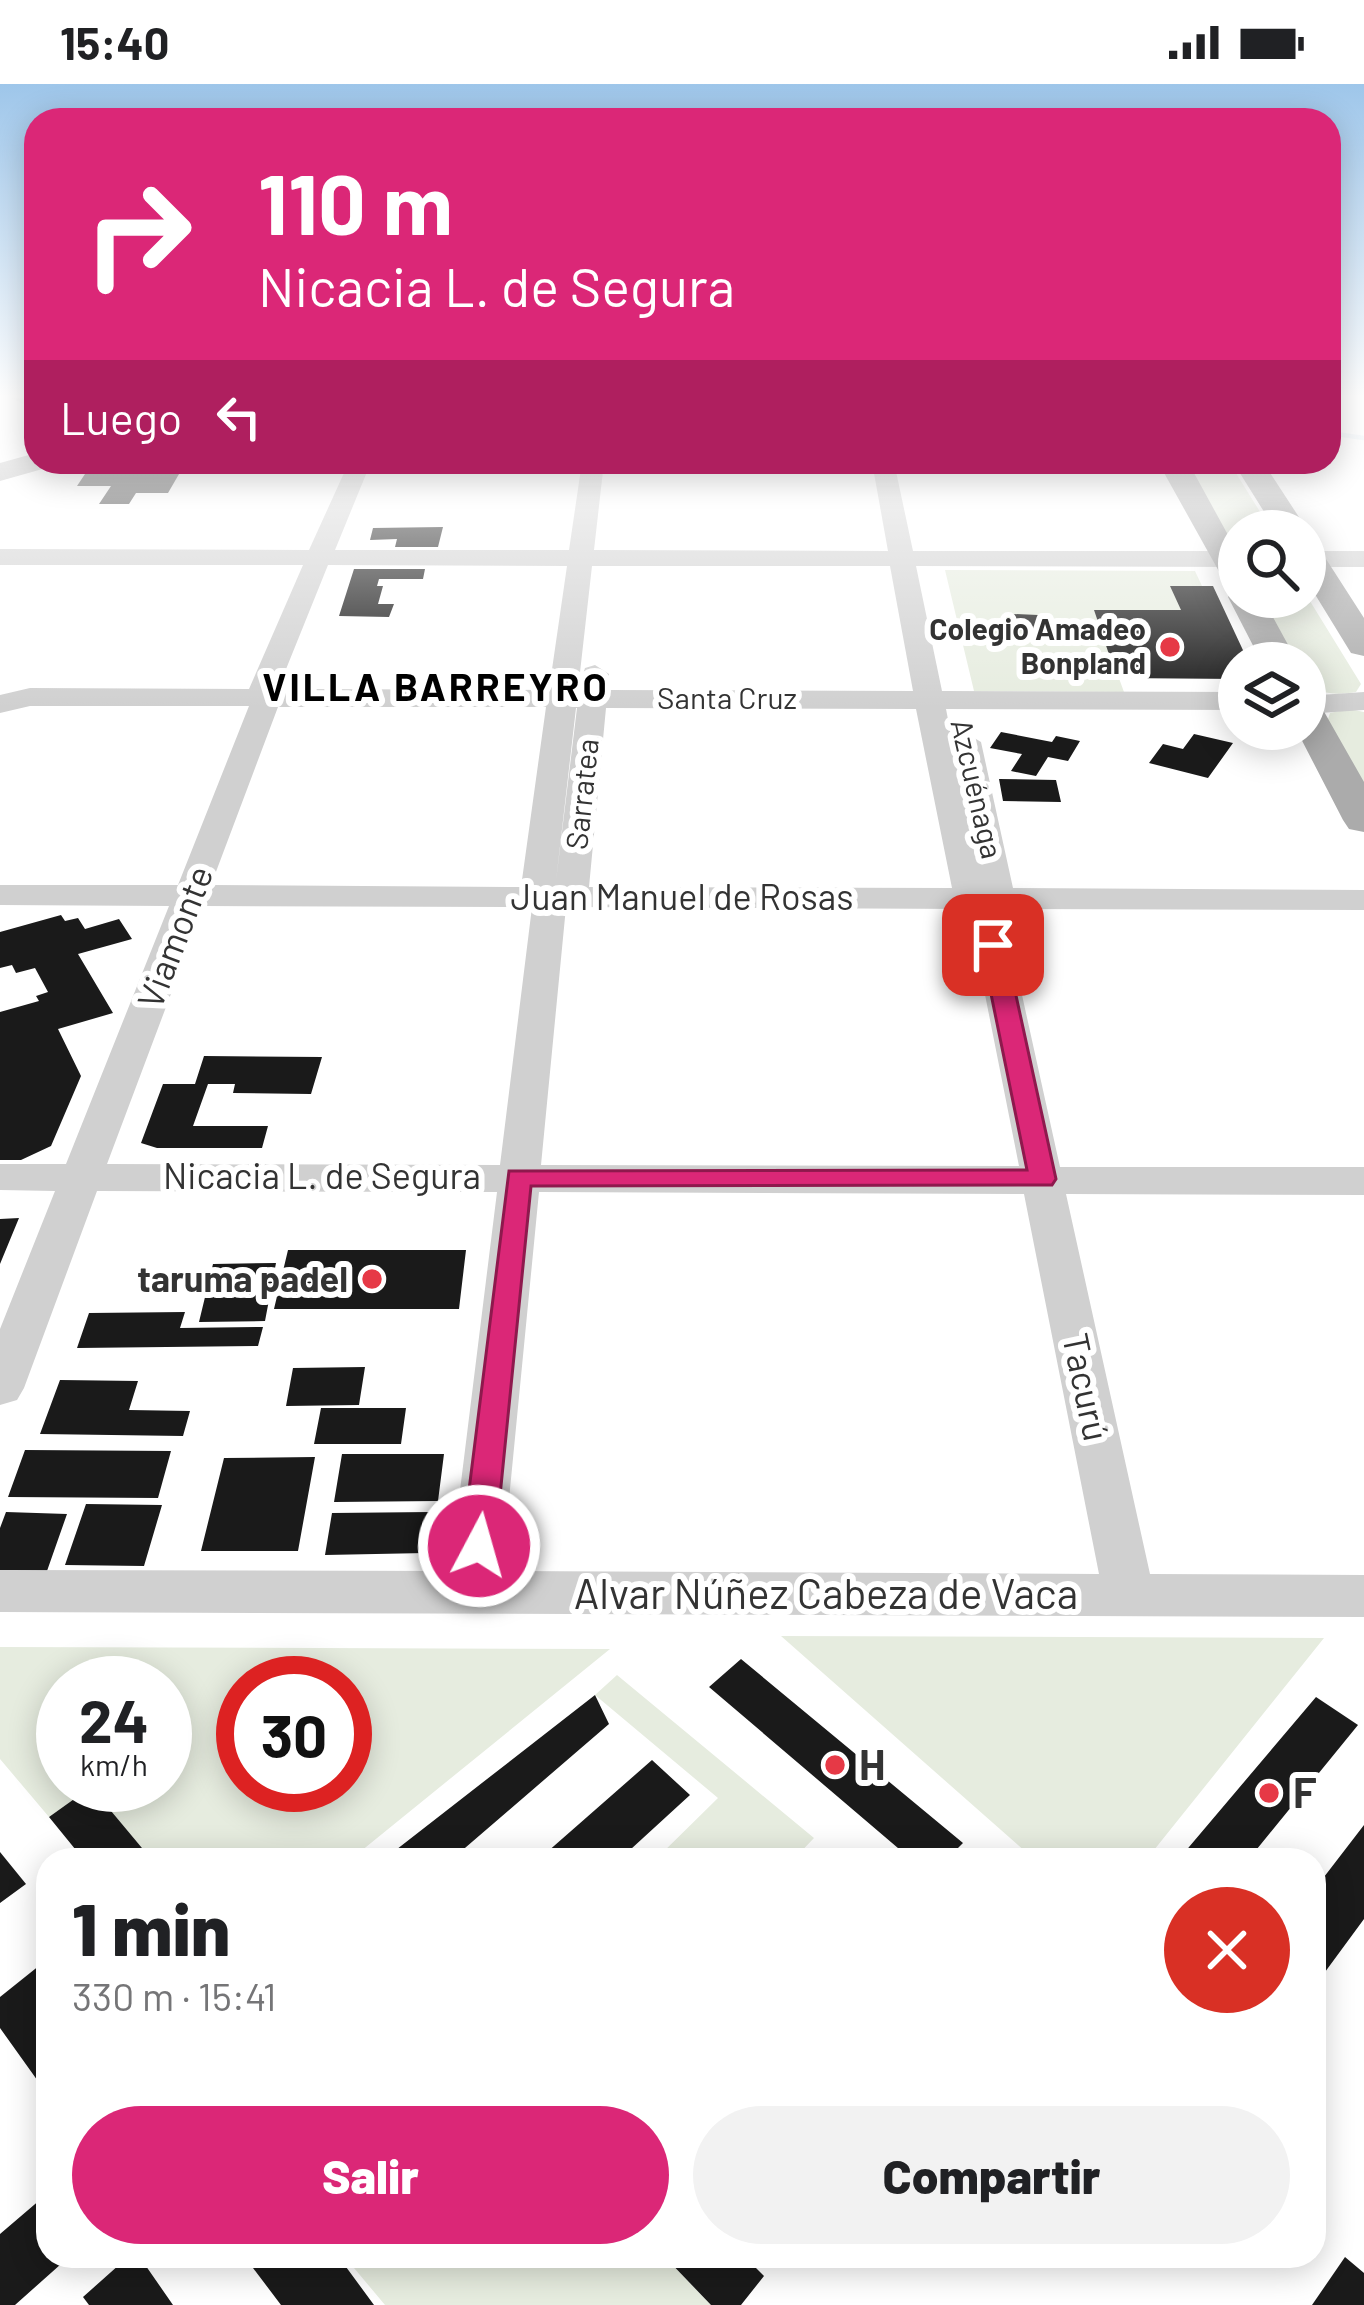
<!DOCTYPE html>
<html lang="es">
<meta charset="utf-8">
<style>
:root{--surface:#fff;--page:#f2f2f2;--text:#202124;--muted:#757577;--accent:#db2777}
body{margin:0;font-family:Barlow,sans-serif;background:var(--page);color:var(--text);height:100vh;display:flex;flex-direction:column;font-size:45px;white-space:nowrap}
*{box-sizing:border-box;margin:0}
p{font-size:39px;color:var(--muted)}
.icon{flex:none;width:66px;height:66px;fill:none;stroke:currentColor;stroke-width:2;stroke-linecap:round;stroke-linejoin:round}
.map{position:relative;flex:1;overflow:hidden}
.panel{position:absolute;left:36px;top:1764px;width:1290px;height:420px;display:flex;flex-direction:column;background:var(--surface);border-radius:36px;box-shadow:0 6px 30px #0003}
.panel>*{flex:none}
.banner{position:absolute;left:24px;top:24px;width:1317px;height:366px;border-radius:36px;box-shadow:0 6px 30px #0003;background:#db2777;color:#fff;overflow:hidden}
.buttons{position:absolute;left:1218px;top:426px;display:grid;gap:24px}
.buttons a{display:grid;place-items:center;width:108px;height:108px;border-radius:50%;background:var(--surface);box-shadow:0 6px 30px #0003;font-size:60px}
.speed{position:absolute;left:36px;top:1572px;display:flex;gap:24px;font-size:60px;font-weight:700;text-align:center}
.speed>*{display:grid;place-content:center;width:156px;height:156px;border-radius:50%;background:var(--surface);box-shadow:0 6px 30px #0003;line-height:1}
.speed small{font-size:30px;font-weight:400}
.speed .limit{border:18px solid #d22;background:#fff;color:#111}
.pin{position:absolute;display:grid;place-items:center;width:102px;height:102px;color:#fff;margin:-51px;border-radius:24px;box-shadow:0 6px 18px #0006}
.me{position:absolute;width:132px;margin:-66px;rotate:6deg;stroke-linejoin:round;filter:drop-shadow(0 0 9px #0008)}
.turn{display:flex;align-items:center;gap:42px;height:252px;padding:0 36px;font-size:54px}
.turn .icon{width:156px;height:156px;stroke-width:2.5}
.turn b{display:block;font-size:84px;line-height:102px}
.then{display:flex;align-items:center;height:114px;padding:0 36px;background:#0003;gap:24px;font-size:45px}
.round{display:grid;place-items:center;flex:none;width:126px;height:126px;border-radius:63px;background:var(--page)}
.overview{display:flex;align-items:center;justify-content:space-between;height:204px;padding:0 36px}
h1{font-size:72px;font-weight:800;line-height:90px}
.button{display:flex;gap:24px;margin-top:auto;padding:24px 36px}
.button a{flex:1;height:138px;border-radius:72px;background:var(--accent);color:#fff;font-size:48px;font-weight:800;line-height:138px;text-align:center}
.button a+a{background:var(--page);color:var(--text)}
.status{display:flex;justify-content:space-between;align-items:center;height:84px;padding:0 60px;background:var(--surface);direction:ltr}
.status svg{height:33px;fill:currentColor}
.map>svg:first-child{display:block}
</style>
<div class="status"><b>15:40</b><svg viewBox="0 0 49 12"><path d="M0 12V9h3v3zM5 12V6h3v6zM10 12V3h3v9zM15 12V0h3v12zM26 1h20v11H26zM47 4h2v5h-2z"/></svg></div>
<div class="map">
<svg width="1364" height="2221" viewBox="0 0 1364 2221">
<rect width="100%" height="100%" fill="#fff"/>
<path fill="#e6ecdf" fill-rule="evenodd" d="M1184 378H1229L1272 447H1239V466L1232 460Z
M945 486 1195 487 1202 502H1171L1181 526H1094L1124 608 974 607Z
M1305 509 1361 600 1356 608C1336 611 1321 611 1305 598V579H1294L1256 513H1305Z
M1349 625 1364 628V703L1327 638 1330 629Z
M781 1552 1324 1554 1146 1776H1035Z
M0 1563 610 1565 350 1776H152L91 1704 49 1733 0 1675ZM63 1599H165V1701H63ZM243 1599H345V1701H243Z
M617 1591 814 1754 793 1776H655L718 1714 595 1611Z
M344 2172H664L711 2221H385Z"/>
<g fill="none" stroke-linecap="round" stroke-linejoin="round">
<path stroke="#cfe2ee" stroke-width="4.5" d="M1329 349 1364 354"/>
</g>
<path fill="#1a1a1a" d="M93 378H186L168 409H136L129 420H99L111 402H77Z
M443 443 438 463H395L397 455 370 456 373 444Z
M354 485H425L423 495H379L377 502H383L378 520H394L389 533 339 532Z
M1170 502H1213L1249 579H1239V595L1117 594 1094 526H1181Z
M1013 530 1038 531 1040 547 1015 546Z
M1001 648 1052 658 1056 652 1080 657 1068 677 1048 673 1036 692 1011 687 1022 670 990 664Z
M1194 650 1233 659 1208 694 1149 679 1163 660 1183 665Z
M999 695 1056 696 1061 718 1003 717Z
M61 831 65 837 78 834 85 845 119 835 132 855 78 870 113 929 58 945 81 992 51 1062 21 1076H0V928L39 917 36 912 48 908 35 884 16 889 12 881 0 884V848Z
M204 972 322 973 311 1010 233 1009 235 1000H208L193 1042H268L262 1064H157L141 1059 163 1000H195Z
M19 1134 0 1180V1135Z
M288 1166H466L459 1225H274Z
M276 1179 265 1237 199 1238 213 1180Z
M185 1228 180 1244 263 1243 258 1262 77 1264 89 1229Z
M365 1283 359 1321 286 1322 293 1284Z
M60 1296 138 1297 129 1326 190 1327 183 1352 40 1350Z
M321 1324H406L401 1360H314Z
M25 1366 171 1367 158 1414 8 1413Z
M342 1370H444L438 1417 334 1418Z
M315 1373 298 1467H201L224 1374Z
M86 1420 162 1421 144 1482 65 1481Z
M6 1428 67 1430 47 1487 0 1486V1444Z
M431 1428 426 1469 325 1471 332 1429Z
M741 1575 963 1759 946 1776H912L709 1603Z
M595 1611 609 1640 451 1776H383Z
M1316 1613 1358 1641 1248 1776H1178Z
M652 1676 690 1711 619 1776H538Z
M91 1703 152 1776H84L49 1733Z
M1364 1741V1835L1314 1903V1806Z
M0 1768 26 1800 0 1819Z
M45 1877 48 1993 40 2000 0 1944V1913Z
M48 2109V2172H70L15 2221H0V2150Z
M129 2172H139L173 2221H89L83 2213Z
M244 2172H338L374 2221H281Z
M664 2172H744L764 2192 741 2221H711Z
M1345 2173 1364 2189V2221H1312Z"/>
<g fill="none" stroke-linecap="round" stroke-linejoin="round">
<path fill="#d0d0d0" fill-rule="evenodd" d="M10 313H36V327Z
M349 378H371L335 466H569L582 378H604L594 466 888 467 872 378H894L913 467H1239V483L916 482 942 607 1239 608V626L946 625 952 656 966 649 981 658 1013 804 1364 806V826L1003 825 1060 1083H1364V1111L1066 1110 1150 1490 1364 1491V1533L0 1528V1486L450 1487 497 1108 97 1107 24 1304 17 1316 0 1321V1245L55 1107 0 1106V1080H66L169 822 0 821V801H178L249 622H30L0 629V611L30 604 249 605 303 481H0V465L309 466ZM328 481 567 482 549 606 278 605ZM592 482H890L913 607 608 606 609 590 595 581 585 584 578 606ZM278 623H546L521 803 211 801ZM576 624H577L556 797ZM606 624 916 625 952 804 589 803ZM204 822 532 823 500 1081 107 1080ZM566 823 968 825 1019 1082 541 1081ZM539 1108 1024 1110 1099 1490 502 1487Z
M1305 467H1364V483H1305Z
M1364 608V626L1305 630V612Z"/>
<path fill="#ababab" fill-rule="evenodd" d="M36 369V378H51L46 384 0 397V379Z
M1158 378H1188L1239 471V513H1262L1298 579H1262L1228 513 1231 509Z
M1233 378H1263L1308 447 1305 451V447H1276Z
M1305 458 1317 461 1364 534V572L1351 569 1305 494Z
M1305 614 1318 617 1364 698V748L1349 745 1343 736 1296 645H1305Z"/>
</g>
<linearGradient id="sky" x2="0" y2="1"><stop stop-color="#9ec6ea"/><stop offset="0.5" stop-color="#fff"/><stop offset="1" stop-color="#fff" stop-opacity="0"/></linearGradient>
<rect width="1364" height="624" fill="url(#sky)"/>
<path fill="#db2777" stroke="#8e194d" stroke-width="3" d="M993 854 1005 861 1056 1095 1052 1101 531 1102 495 1462 491 1472 479 1476 467 1472 462 1462 509 1087 1027 1086 981 861Z"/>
<g fill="#e63946" stroke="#fff" stroke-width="4.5">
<circle cx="1170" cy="563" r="12"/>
<circle cx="372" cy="1195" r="12"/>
<circle cx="835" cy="1681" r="12"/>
<circle cx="1269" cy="1709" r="12"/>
</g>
<g text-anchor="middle" stroke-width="12" stroke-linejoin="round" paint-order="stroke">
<g font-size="30" font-weight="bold" fill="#333" stroke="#fff" text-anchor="end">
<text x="1146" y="556">Colegio Amadeo<tspan x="1146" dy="34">Bonpland</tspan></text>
</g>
<g font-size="30" fill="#333" stroke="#fff">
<text x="727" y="625">Santa Cruz</text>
<text transform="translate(976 705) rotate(77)" y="10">Azcuénaga</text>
<text transform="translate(583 710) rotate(-84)" y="10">Sarratea</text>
</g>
<g font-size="36" fill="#333" stroke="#fff">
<text x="682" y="826">Juan Manuel de Rosas</text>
<text transform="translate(175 853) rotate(-69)" y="13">Viamonte</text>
<text x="322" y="1105">Nicacia L. de Segura</text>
<text transform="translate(1086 1303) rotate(78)" y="13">Tacurú</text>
</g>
<g font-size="36" font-weight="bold" fill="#333" stroke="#fff" text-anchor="end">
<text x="348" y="1208">taruma padel</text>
</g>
<g font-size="39" font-weight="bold" letter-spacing="3" fill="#000" stroke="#fff">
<text x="436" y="617">VILLA BARREYRO</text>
</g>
<g font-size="42" fill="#333" stroke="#fff">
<text x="826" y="1525">Alvar Núñez Cabeza de Vaca</text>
</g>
<g font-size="42" font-weight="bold" fill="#333" stroke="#fff" text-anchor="start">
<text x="859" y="1696">H</text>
<text x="1293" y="1724">F</text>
</g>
</g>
</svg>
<div class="buttons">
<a><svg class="icon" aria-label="search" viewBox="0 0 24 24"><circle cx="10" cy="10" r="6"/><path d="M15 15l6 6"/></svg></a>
<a><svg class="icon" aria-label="layers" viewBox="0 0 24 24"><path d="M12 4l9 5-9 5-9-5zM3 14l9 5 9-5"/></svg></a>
</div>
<div class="speed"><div>24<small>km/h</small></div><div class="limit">30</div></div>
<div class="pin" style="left:993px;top:861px;background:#d93025"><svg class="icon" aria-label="arrive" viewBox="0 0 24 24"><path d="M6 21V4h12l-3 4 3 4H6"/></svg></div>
<svg class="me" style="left:479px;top:1462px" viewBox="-20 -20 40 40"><circle r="17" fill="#db2777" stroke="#fff" stroke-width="3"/><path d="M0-11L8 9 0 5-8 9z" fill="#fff"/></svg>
<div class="banner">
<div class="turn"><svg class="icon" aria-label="right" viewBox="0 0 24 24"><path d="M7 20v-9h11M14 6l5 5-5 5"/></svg><div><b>110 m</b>Nicacia L. de Segura</div></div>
<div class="then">Luego<svg class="icon" aria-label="left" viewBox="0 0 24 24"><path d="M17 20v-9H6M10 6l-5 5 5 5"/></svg></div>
</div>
<section class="panel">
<div class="overview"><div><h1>1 min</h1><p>330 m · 15:41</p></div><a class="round" style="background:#d93025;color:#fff"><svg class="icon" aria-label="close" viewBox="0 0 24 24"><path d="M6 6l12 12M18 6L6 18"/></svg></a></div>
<div class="button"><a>Salir</a><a>Compartir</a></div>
</section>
</div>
